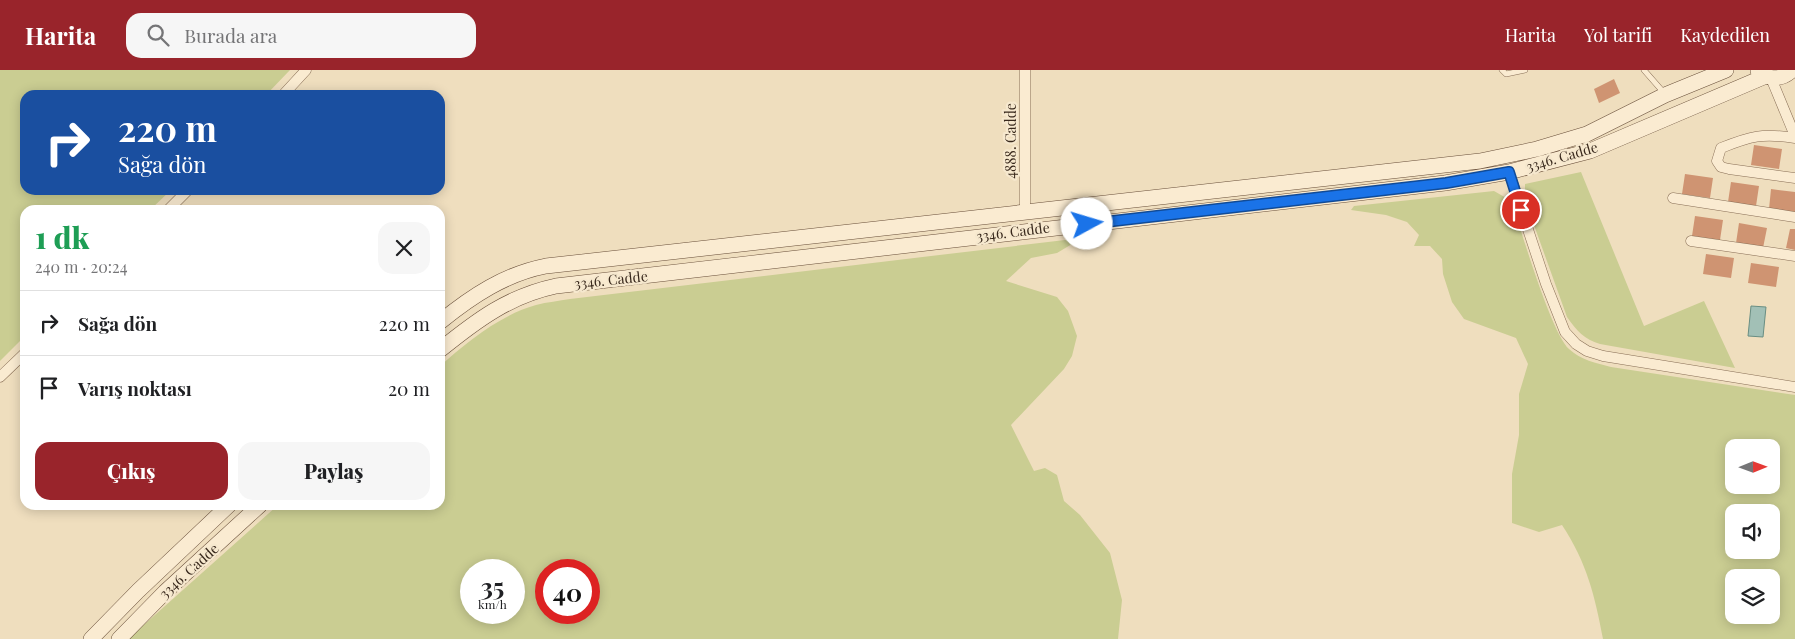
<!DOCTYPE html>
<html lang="tr">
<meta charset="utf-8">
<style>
:root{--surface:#fff;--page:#f6f6f6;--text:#202124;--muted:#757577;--line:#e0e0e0;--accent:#99242b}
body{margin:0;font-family:"Playfair Display",serif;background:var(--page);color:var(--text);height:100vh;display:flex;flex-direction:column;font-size:19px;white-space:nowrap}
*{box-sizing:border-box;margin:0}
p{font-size:16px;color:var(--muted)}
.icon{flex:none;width:28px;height:28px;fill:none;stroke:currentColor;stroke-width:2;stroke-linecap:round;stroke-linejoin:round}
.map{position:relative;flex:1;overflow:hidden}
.sheet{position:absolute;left:20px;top:135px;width:425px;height:305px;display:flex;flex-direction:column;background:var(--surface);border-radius:15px;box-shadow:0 2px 12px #0003}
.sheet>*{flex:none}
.top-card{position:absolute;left:20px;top:20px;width:425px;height:105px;border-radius:15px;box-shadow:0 2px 12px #0003;background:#1a4fa0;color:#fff;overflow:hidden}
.needle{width:32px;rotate:89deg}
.tools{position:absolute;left:1725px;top:369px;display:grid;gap:10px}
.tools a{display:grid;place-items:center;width:55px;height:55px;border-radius:10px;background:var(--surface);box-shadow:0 2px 12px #0003;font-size:25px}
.speed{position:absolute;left:460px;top:489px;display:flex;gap:10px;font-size:25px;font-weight:700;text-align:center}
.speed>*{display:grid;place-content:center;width:65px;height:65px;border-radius:50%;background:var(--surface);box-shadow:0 2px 12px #0003;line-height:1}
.speed small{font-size:12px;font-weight:400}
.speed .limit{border:8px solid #d22;background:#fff;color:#111}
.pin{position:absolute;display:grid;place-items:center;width:42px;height:42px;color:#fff;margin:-21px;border:2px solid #fff;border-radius:50%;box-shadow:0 1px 5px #0007}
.me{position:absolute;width:55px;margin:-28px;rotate:84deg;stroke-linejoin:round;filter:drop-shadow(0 0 4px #0008)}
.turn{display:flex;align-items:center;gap:18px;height:105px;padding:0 15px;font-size:22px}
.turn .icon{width:65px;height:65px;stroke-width:2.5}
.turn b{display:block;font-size:35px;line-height:42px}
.round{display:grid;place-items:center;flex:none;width:52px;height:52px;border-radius:15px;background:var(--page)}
.head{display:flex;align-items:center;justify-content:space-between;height:85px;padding:0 15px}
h1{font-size:30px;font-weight:800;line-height:38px;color:#1e9e55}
.cta{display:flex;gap:10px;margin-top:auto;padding:10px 15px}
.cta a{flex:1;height:58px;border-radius:15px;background:var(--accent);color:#fff;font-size:20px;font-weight:800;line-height:58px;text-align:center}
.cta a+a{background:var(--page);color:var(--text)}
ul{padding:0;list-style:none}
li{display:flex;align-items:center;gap:15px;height:65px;padding:0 15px;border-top:1px solid var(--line)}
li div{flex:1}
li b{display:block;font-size:19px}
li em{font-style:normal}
header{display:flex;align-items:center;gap:30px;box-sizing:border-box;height:70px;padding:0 25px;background:var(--accent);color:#fff}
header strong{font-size:24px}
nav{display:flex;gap:28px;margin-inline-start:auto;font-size:18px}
.search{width:350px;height:45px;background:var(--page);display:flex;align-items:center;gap:12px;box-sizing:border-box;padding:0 18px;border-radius:15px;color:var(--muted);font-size:19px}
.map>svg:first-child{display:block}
</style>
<header>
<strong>Harita</strong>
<div class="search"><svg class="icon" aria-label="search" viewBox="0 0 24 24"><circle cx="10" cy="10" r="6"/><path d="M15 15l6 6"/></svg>Burada ara</div>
<nav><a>Harita</a><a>Yol tarifi</a><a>Kaydedilen</a></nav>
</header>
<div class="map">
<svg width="1795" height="569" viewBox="0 0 1795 569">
<rect width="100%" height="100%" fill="#efdebe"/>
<path fill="#cacd92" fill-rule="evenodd" d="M0 0H290L266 25H25V120H171L150 140H25V266L0 291Z
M1581 102 1644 256 1704 231 1735 298 1600 274C1584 269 1577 261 1567 247L1525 130V114Z
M1494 121 1508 129 1514 139C1523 167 1552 264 1569 279 1581 290 1596 293 1611 297L1795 325V569H1603C1595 526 1587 493 1562 455L1539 462 1512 453V404L1519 365V324L1528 294 1516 268 1464 249 1452 232 1443 204 1442 189 1430 176H1414L1419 165 1407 152 1386 145 1351 140 1354 136ZM1734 378H1771V415H1734ZM1771 442V480H1734V442ZM1734 508H1771V545H1734Z
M1082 168 1057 183 1031 188 1006 211 1057 227 1068 241 1077 266 1072 286 1064 299 1011 355 1034 401 1045 398 1057 405 1064 431 1080 445 1110 483 1122 530 1118 569H128L278 435H440V296C467 272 500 245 536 235 547 232 559 231 570 229ZM471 500H514V542H471ZM546 500H589V542H546Z"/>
<path fill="#a2c0b6" stroke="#698e83" d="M1751 236 1766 237 1763 267 1748 266Z"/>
<path fill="#cf9472" d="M1614 9 1620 23 1599 33 1594 19Z
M1754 75 1782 79 1779 99 1751 95Z
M1685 104 1713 108 1710 128 1682 124Z
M1731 112 1759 116 1756 136 1728 132Z
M1771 119 1795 122V143L1769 139Z
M1695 146 1723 150 1720 170 1692 166Z
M1739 153 1767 158 1763 178 1736 173Z
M1790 159H1795V180L1786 178Z
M1706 184 1734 188 1731 208 1703 204Z
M1751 193 1779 197 1776 217 1748 213Z"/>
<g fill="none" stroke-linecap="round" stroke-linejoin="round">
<g stroke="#886e56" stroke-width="6">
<path id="lane" d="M1502 0 1506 4 1525 0
M1644 0 1665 24"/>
</g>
<g stroke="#886e56" stroke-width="11">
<path id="street" d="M1025 0V141
M1771 8 1795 66
M283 25 306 0
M1795 68C1762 63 1751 66 1721 78L1717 91 1721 97 1729 99 1795 108
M1509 102 1546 214 1565 262 1576 274 1587 281 1603 286 1795 317
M1673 128 1795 147
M168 140 188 120
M1691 171 1795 186
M0 307 25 283"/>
</g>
<g stroke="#694f3a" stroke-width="16">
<path id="secondary" d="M1758 1C1769 10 1782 10 1792 0
M440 252C472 226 505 204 546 196L1480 91 1537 79 1587 64 1665 25 1726 0
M440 280C477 250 509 226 556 216L1445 113 1509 102 1590 81 1766 6
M91 569 138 521 229 435
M119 569 165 522 260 435"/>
</g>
<use href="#lane" stroke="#faebd1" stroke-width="5"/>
<use href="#street" stroke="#faebd1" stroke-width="10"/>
<use href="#secondary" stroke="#faebd1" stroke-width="15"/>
</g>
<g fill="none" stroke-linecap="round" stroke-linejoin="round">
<g stroke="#114b97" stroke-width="12">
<path id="route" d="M1087 154 1446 113 1509 102 1521 140"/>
</g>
<use href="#route" stroke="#1a73e8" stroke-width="9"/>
</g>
<g text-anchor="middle" stroke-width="4.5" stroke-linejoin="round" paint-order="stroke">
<g font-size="14" fill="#37271b" stroke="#f6e8ce">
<text transform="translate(1011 71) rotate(-90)" y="5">4888. Cadde</text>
<text transform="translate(1562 87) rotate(-16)" y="5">3346. Cadde</text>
<text transform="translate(1013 162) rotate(-7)" y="5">3346. Cadde</text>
<text transform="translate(611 210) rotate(-6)" y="5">3346. Cadde</text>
<text transform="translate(189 501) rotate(-42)" y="5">3346. Cadde</text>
</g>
</g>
</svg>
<div class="tools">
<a><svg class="needle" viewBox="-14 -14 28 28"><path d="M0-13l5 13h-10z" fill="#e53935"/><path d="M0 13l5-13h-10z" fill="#757577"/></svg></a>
<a><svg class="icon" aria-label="sound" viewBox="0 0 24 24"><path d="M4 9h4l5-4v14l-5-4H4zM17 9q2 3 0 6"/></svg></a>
<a><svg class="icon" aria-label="layers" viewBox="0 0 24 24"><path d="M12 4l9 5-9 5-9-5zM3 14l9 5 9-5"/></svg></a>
</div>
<div class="speed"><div>35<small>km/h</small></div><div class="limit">40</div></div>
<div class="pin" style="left:1521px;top:140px;background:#d93025"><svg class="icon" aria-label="arrive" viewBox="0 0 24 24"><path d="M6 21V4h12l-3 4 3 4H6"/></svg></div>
<svg class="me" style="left:1087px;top:154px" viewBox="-20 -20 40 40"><circle r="19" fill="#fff"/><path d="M0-13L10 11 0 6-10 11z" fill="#1a73e8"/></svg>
<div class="top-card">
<div class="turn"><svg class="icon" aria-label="right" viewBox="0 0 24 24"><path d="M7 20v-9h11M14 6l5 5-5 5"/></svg><div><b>220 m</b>Sağa dön</div></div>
</div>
<section class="sheet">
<div class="head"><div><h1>1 dk</h1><p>240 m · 20:24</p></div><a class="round"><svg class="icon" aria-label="close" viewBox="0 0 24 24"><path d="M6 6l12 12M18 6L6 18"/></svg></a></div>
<ul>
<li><svg class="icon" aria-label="right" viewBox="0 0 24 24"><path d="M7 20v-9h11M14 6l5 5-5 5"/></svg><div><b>Sağa dön</b></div><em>220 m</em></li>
<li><svg class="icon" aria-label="arrive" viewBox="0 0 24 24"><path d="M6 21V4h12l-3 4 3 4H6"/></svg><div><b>Varış noktası</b></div><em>20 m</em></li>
</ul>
<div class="cta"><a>Çıkış</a><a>Paylaş</a></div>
</section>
</div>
